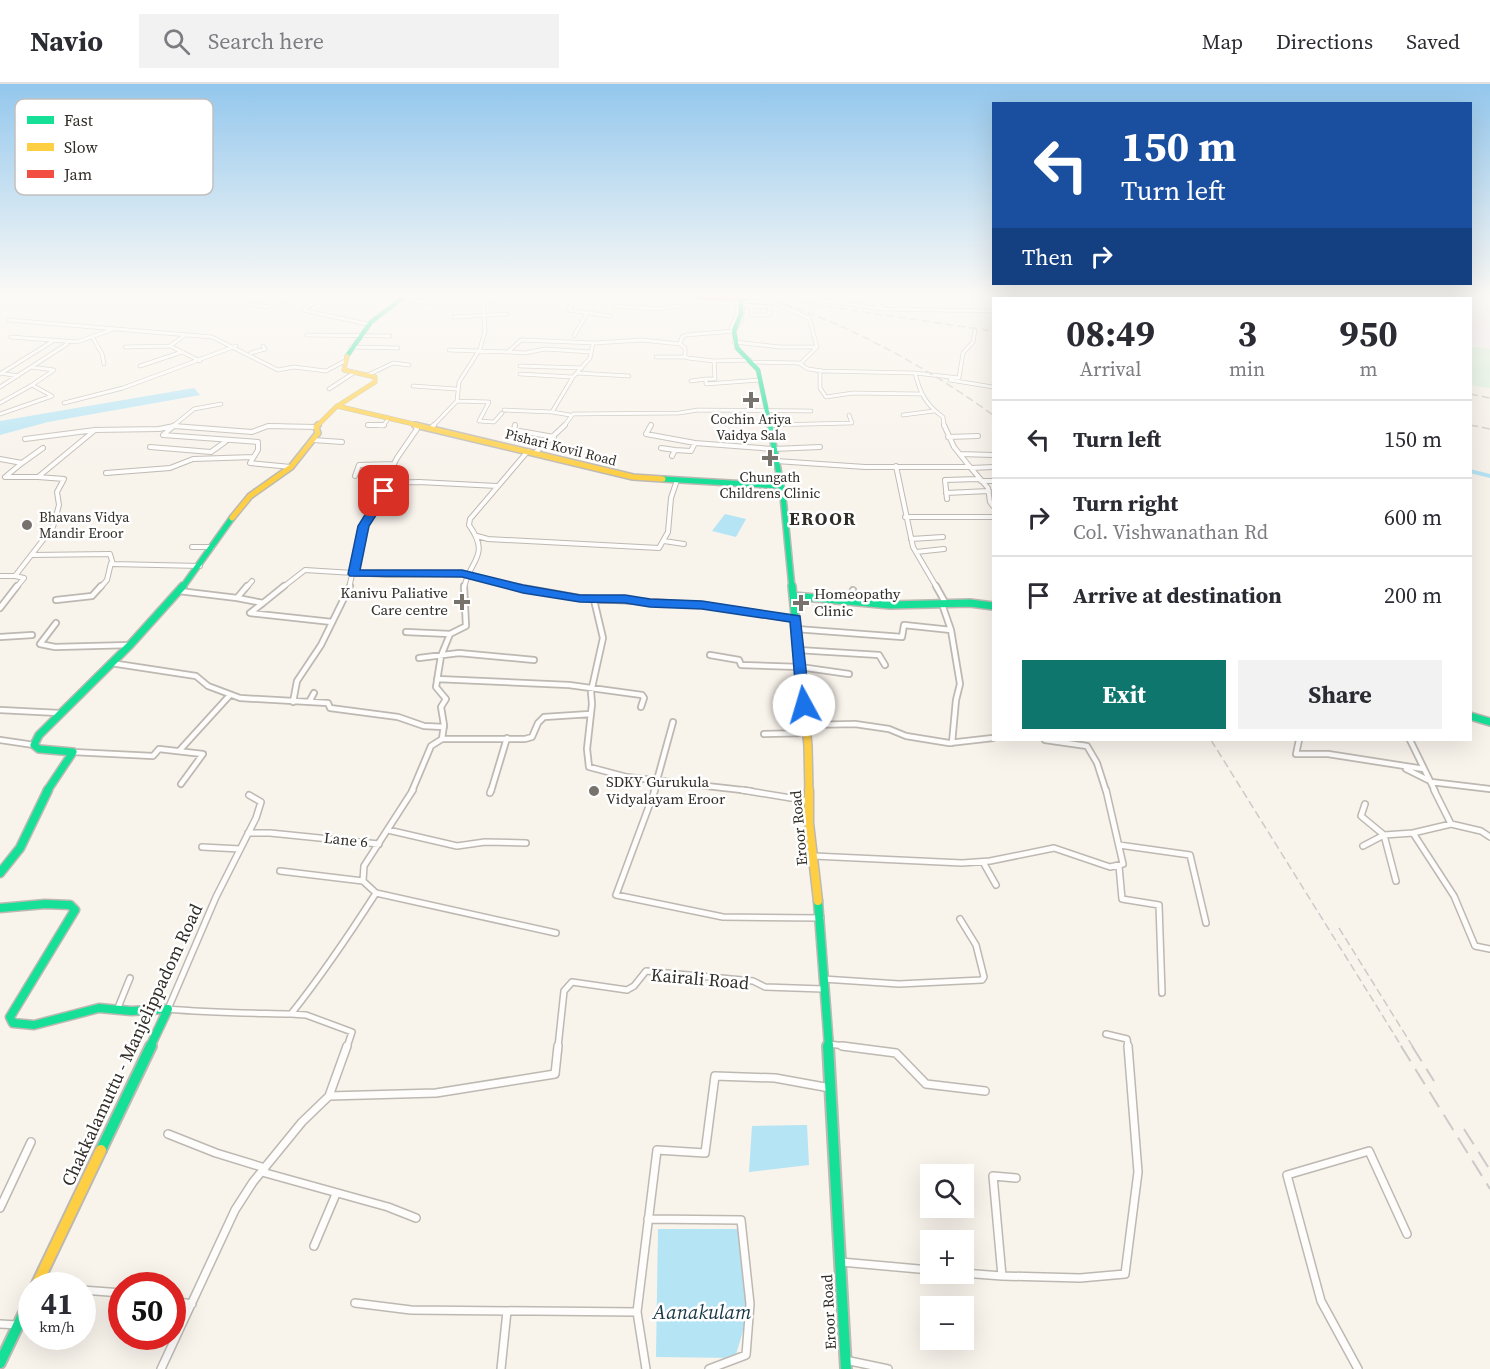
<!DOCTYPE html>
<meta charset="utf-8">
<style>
:root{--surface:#fff;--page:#f2f2f3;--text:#2b2b33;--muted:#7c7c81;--line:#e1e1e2;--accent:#0f766e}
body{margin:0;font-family:"Source Serif 4",serif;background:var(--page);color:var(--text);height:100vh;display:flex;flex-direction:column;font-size:22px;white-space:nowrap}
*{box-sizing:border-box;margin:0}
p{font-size:20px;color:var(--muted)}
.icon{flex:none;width:33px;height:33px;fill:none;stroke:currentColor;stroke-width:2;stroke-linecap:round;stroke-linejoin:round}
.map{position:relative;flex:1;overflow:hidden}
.sheet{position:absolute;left:992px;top:213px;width:480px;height:444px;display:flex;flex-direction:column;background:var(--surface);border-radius:0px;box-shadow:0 6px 24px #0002}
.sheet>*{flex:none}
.guide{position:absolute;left:992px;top:18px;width:480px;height:183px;border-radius:0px;box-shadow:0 6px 24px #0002;background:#1a4fa0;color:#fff;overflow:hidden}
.buttons{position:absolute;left:920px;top:1080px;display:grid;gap:12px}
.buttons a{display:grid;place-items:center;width:54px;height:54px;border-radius:0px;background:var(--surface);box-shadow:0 6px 24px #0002;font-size:30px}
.speed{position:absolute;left:18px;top:1188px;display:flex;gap:12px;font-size:30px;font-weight:700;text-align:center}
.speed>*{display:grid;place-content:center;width:78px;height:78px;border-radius:50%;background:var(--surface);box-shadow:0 6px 24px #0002;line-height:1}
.speed small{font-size:15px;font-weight:400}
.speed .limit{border:9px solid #d22;background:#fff;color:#111}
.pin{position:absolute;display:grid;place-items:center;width:51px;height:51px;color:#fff;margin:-26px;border-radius:12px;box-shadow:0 3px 9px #0006}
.me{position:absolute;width:66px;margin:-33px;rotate:354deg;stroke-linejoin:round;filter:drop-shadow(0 0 4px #0008)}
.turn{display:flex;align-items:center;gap:21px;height:126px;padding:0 30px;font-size:27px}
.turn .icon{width:78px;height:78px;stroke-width:2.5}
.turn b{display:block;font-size:42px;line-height:51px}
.then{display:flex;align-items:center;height:57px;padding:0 30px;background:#0003;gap:12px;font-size:22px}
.eta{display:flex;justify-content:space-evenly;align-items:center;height:102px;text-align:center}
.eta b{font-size:36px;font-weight:700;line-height:42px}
.cta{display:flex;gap:12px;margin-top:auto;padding:12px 30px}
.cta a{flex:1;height:69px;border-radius:0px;background:var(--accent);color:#fff;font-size:24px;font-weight:700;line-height:69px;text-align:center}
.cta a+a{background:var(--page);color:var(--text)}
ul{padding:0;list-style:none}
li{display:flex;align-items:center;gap:18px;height:78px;padding:0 30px;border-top:2px solid var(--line)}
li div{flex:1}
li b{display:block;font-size:22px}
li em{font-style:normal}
header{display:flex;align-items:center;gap:36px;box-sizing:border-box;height:84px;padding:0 30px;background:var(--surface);border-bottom:2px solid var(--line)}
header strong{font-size:28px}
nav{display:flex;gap:33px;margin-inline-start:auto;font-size:21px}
.search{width:420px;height:54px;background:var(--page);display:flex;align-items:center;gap:15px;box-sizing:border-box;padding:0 21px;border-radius:0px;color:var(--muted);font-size:22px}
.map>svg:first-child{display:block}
</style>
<header>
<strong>Navio</strong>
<div class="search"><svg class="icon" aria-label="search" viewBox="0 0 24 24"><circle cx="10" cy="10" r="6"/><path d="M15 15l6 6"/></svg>Search here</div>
<nav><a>Map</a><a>Directions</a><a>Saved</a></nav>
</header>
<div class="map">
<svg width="1490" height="1285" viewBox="0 0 1490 1285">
<rect width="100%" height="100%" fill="#f8f3eb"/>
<path fill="#f2ecf5" d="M1270 213H1490V263L1470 260V214Z"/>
<path fill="#daf2dd" d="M1470 262 1490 265V304L1470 301Z"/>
<path fill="#b5e4f5" d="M194 304 200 311 48 338 0 351V337Z
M725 430 746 435 736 453 712 447Z
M807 1041 809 1081 749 1088 752 1042Z
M658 1145H739L747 1233 735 1274 656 1273Z"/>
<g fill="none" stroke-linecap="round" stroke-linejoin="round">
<path fill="#b5e4f5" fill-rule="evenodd" d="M1470 385 1490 390V394L1470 389Z"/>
<g stroke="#bdb9b2" stroke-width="4.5">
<path id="street-far4" d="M293 213 314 219 303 226 367 240
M577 213 568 226 610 232
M796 213 883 225 993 227
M869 213 871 217 883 224
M401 215 435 220
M737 215V231L731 244 734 247 741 237 744 215
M250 220 268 223 290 213
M744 221 752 222
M616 222 655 225 682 222 684 213
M752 222 770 223 769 231H751Z
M454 233 507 230
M9 236 212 253 278 286 294 283 326 287 345 277
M307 251 390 252
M574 252 587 229
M11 253 77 258 111 246
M93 254 102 270 104 280
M734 258 780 263H817L809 234 774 219 744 217
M680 260 685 264V273L688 274 714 277 750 276
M170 262 185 251
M125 263 170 262 200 277
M351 263 398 264
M449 266 508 268 521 256 595 259 642 256 680 260 682 253 686 251 734 247
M509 268 525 269 545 265 591 268
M251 269 265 265 263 262
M656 273H685
M751 278 799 279 808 285 822 287 915 289C920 309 926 321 943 333L944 342
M801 279 817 263
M140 282 182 268
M520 282 582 284
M31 283 54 286 32 301 52 312
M820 286V304L826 313 853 309 922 310
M1 289 18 292
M577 289 629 292
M915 289 959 294 963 269 973 258 975 246
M0 290 53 257
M520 290 573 293
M368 291 393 279 409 281
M950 296 993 303
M691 297 706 295
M706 300 760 296
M706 300V295H715L714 277
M413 302 456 305
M0 303 67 260
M329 305 355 288
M457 317 489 318 479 337 494 338 502 329
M0 319 32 301
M64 319 123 304 236 262
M504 326 552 328
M0 330 52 312
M570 331 552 328 573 293 590 274 593 259
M903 331 934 327
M368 341 383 342 388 335
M769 341 852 339 849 331
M172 342H178
M173 342 194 325 221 320
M267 342H283
M433 342 457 317 459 298 480 265 485 247 483 219 507 213
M564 342 573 330 679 329 698 326 811 327"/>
</g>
<g stroke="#bdb9b2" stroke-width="6">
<path id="street-far3" d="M175 341 163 351 258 358V366L250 379 291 383
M368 341H384
M515 341 514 346 554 353
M651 341 646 350 695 359
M769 341H777
M431 344 434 341
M948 353 978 352
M25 355 95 346 159 345 174 342 252 348 268 342 316 343
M313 356 342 358
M150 363 211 368 225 358
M661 364 675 366
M535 369 565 341
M960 370 993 371
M672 372 675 366 691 367 695 359 773 365 820 363
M0 375 22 379 5 393H38
M776 377 865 383H970L954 363 944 341
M22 379 43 364
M896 382 913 463 937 504
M970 383 988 404 990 418 993 422
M971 384 993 383
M106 389 170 384 193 375 253 373
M355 392 359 381 393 380
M981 397H993
M385 399 419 398 497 402
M946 409 989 407
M947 415 945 396 979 395
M905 433H993
M477 452 488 455 659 464 668 448 671 414 677 396
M911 455 943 453
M664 457 684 460
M192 463H212
M916 468 944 465
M32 471 110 470 113 480 200 482
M0 492H15L53 443 59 421 57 408 64 395 38 393 95 346
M15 492 24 494 16 504
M100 504 107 496 111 479
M246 504 252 497
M282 504 305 486 386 491 462 490 518 504
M349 504 363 442 379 419 384 407 382 403 397 374 417 345 415 342
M464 504C470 475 491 472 469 441L470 435 528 367"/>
</g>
<g stroke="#bdb9b2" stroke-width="8">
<path id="street-far2" d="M247 502 237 514 263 519 284 502
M512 502 580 514 702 521 795 535
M936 502 946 520
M179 507 237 514
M56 516 92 512 101 502
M594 516 603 554 591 608 592 620 587 665 589 683 627 693 751 707
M850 516 853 506
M263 519 250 529 332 538
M0 524 17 502
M56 539 40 560 55 563 130 561
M796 545 902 553 904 541 951 546 942 520
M951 546 960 600 956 616 952 659
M406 548 450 550
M0 553 32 551
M798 566 879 571 885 581
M710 571 739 576 741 581 800 583 849 590
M419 574 459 569 534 576
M111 579 196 592 208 602 240 614 328 619 330 624 398 633 424 642 444 643
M437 595 569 601 642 611 644 614 641 623
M293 618 297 597 321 561 350 502
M309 618 314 609
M0 626 59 629
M806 641 855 640 889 645 906 652 949 659 993 654
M764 650 807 649
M442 655 444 641 441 623 446 615 436 603 441 572 450 550 466 542 464 502
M0 656 34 661
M1045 656 1087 662 1097 679 1106 707
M1299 656 1296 670H1328L1424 685
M1410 656 1435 707
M179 667 230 611
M73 668 153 672 159 665 203 670 181 700
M1406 685 1428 696
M1431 698 1490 705
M412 707 431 662 442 655H525L532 653 538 639 544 633 590 630
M491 707 507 654
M654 707 673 638"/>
</g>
<g stroke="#bdb9b2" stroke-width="8">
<path id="street-far1" d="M655 706 616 811 723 833 821 834
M742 706 809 717
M1434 706 1451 740 1481 747 1490 753
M490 709 491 706
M249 711 261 718 256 734 216 813 168 925C209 929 250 929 291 930 322 891 349 851 376 809L363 797 364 782 413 706
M388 746 457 762 485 758 526 759
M248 749H270L379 760
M1413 749 1451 740
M1119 761 1190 771 1206 839
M1363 762 1384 751 1361 732 1365 720
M202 763 240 765
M814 772 962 779 990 777 1054 764 1110 783 1123 780 1106 706
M983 778 996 801
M1119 782 1122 815 1159 821 1162 909
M280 787 363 797
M1396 797 1384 751 1413 749 1454 812 1475 862 1490 865
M376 809 556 849
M823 895 899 900 982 896 984 893 976 861 960 835
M117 926 130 894
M291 930 306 931 352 948 347 963
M1106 950 1127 955 1128 963
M829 960 853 963
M558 963 564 907 572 898 627 906 634 902 646 887 753 897 765 903 823 905"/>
</g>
<g stroke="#bdb9b2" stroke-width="10">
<path id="street" d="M842 962 896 969 926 1000 985 1007
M329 1012 436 1009 555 990 558 962
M168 1050 216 1069 265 1084
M262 1088 388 1123 416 1134
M0 1124 31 1058
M648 1135 741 1136 750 1220 746 1271 709 1285
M314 1162 336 1110
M841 1178 930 1186
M963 1189 1002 1192 993 1092 1016 1094
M1002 1192 1080 1194 1125 1190 1138 1088 1128 962
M82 1206 122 1209
M172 1217 192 1220
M355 1219 411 1226 637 1228
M0 1240 18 1241
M845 1276 888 1285
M161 1285 235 1126 253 1098 302 1038 329 1012 347 962
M501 1285 507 1227
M646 1285 637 1228 657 1066 705 1069 715 992 775 994 830 1004
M1358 1285 1321 1217 1287 1091 1369 1067 1407 1150"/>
</g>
<g stroke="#bdb9b2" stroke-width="5">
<path id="fast-far4" d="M734 247 737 264 758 286 770 342
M347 272 371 238 404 213"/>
</g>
<g stroke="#bdb9b2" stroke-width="8">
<path id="fast-far3" d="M770 341 783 412 792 504
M663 395 781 402
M182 504 232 434"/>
</g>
<g stroke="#bdb9b2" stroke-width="10">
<path id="fast-far2" d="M792 502 802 601
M794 512 890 521 970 519 993 522
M1470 632 1490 638
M47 707 73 668 39 665 34 661 39 651 130 561 183 502"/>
</g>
<g stroke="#bdb9b2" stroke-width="11">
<path id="fast-far1" d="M0 789 20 764 48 706
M818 817 829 963
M0 824 45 820 70 821 75 826 10 933 13 939 34 941 99 924 131 927 168 925 150 963"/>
</g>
<g stroke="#bdb9b2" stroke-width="14">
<path id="fast" d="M828 962 846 1285
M101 1066 151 962
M0 1279 32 1212"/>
</g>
<g stroke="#bdb9b2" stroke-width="5">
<path id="slow-far4" d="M337 322 422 342
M317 342 336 323 375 298V293L344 286 347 272"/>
</g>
<g stroke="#bdb9b2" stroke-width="8">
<path id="slow-far3" d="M415 341 633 393 663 395
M232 434 250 412 291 383 318 349 316 343 318 341"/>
</g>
<g stroke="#bdb9b2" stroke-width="10">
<path id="slow-far2" d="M802 601 808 662 809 707"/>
</g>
<g stroke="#bdb9b2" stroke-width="11">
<path id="slow-far1" d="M809 706V739L818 817"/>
</g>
<g stroke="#bdb9b2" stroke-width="14">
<path id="slow" d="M36 1202 101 1066"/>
</g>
<g stroke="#bdb9b2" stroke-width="5">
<path id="jam" d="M694 213 744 215"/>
</g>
<use href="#street-far4" stroke="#fefdfc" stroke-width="3"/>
<use href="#street-far3" stroke="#fefdfc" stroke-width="4"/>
<use href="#street-far2" stroke="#fefdfc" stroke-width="4.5"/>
<use href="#street-far1" stroke="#fefdfc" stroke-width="5"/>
<use href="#street" stroke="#fefdfc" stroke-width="7"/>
<use href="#fast-far4" stroke="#16e098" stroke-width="4"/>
<use href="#fast-far3" stroke="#16e098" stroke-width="5"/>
<use href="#fast-far2" stroke="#16e098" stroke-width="7"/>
<use href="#fast-far1" stroke="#16e098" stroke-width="8"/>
<use href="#fast" stroke="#16e098" stroke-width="10"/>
<use href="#slow-far4" stroke="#ffcf43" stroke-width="4"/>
<use href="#slow-far3" stroke="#ffcf43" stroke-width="5"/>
<use href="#slow-far2" stroke="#ffcf43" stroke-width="7"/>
<use href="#slow-far1" stroke="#ffcf43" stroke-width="8"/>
<use href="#slow" stroke="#ffcf43" stroke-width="10"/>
<use href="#jam" stroke="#f24e42" stroke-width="4"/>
<path stroke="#cccbc9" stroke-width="1.5" stroke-dasharray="8 4" stroke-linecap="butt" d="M762 213C843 237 924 281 993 331
M803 219 993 247
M1470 310 1490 314
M1470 341 1490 345
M1211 656 1402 963
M1339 844 1413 963"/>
<path stroke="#cccbc9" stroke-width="2" stroke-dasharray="18 9" stroke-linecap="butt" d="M1401 962 1490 1105
M1412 962 1434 997
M1464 1045 1490 1086"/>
<g stroke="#bdb9b2" stroke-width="5" stroke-linecap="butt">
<path id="fast-bridge" d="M734 247 741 230V213"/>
</g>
<use href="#fast-bridge" stroke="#16e098" stroke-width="4"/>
</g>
<linearGradient id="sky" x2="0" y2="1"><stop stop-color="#93c7ed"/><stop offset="0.54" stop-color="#fcfaf6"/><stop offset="1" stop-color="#fcfaf6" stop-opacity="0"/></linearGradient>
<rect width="1490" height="393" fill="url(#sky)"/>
<path fill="#1a73e8" stroke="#114b97" stroke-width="1.5" d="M381 405 389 407 384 419 369 442 360 486H462L523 501 580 511H625L650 515 702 517 800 532 810 621 804 626 797 621 790 538 702 525 650 523 625 519 580 518 523 509 462 493 350 492 348 490 358 442Z"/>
<g fill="#77726c" stroke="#fff" stroke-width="2">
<path d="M748 307h6v6h6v6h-6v6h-6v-6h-6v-6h6z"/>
<path d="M767 365h6v6h6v6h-6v6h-6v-6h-6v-6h6z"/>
<circle cx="27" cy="441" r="6"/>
<path d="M459 509h6v6h6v6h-6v6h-6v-6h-6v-6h6z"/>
<path d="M798 510h6v6h6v6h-6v6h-6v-6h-6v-6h6z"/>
<circle cx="594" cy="707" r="6"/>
</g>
<g text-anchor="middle" stroke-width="5" stroke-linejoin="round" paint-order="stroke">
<g font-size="14" fill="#312d27" stroke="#fff">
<text x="751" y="340">Cochin Ariya<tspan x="751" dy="16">Vaidya Sala</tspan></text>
<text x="770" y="398">Chungath<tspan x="770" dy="16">Childrens Clinic</tspan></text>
<text x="39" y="438" text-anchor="start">Bhavans Vidya<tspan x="39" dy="16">Mandir Eroor</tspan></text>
</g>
<g font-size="14" fill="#312d27" stroke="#fff">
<text transform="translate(561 363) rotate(14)" y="5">Pishari Kovil Road</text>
</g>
<g font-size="15" fill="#312d27" stroke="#fff" text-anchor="start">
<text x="448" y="514" text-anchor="end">Kanivu Paliative<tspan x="448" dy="17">Care centre</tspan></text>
<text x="814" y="515">Homeopathy<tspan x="814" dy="17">Clinic</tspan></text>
<text x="606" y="703">SDKY Gurukula<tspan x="606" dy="17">Vidyalayam Eroor</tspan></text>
</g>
<g font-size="15" fill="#312d27" stroke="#fff">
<text transform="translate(799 744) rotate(-95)" y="5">Eroor Road</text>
<text transform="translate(346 756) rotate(6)" y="5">Lane 6</text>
<text transform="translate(829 1228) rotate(-93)" y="5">Eroor Road</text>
</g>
<g font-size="18" font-weight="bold" letter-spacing="1.5" fill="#312d27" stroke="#fff">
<text x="823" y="441">EROOR</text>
</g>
<g font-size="18" fill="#312d27" stroke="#fff">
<text transform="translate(700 895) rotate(5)" y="6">Kairali Road</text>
<text transform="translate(132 961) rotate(-65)" y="6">Chakkalamuttu - Manjelippadom Road</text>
</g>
<g font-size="20" font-style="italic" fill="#183845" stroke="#fff">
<text x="702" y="1235">Aanakulam</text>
</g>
</g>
<rect x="15" y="15" width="198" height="96" rx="9" fill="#fff" stroke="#c1c0be" stroke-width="1.5"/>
<rect x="27" y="32" width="27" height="8" fill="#16e098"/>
<rect x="27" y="59" width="27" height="8" fill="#ffcf43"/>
<rect x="27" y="86" width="27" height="8" fill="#f24e42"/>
<g font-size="16" fill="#312d27">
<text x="64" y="42">Fast</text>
<text x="64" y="69">Slow</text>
<text x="64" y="96">Jam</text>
</g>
</svg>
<div class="buttons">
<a><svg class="icon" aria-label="search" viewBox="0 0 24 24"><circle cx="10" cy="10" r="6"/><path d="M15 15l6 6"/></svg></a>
<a>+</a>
<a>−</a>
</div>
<div class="speed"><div>41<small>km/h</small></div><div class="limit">50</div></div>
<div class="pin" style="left:384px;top:407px;background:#d93025"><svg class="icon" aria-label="arrive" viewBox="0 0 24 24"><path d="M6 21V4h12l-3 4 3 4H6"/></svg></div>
<svg class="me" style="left:804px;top:621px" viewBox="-20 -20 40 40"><circle r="19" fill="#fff"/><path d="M0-13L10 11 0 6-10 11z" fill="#1a73e8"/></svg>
<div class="guide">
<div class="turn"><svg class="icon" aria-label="left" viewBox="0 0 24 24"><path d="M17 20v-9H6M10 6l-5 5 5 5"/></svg><div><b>150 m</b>Turn left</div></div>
<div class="then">Then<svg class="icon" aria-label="right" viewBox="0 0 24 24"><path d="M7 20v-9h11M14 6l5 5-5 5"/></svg></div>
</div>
<section class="sheet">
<div class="eta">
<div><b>08:49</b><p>Arrival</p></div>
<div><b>3</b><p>min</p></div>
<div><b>950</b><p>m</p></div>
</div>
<ul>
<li><svg class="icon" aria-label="left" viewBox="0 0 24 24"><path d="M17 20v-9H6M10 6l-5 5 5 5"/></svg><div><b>Turn left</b></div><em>150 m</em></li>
<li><svg class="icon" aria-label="right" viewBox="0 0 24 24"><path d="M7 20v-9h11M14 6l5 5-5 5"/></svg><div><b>Turn right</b><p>Col. Vishwanathan Rd</p></div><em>600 m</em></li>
<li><svg class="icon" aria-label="arrive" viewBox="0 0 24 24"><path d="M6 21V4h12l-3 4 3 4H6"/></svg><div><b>Arrive at destination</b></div><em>200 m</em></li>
</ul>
<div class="cta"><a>Exit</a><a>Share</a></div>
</section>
</div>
